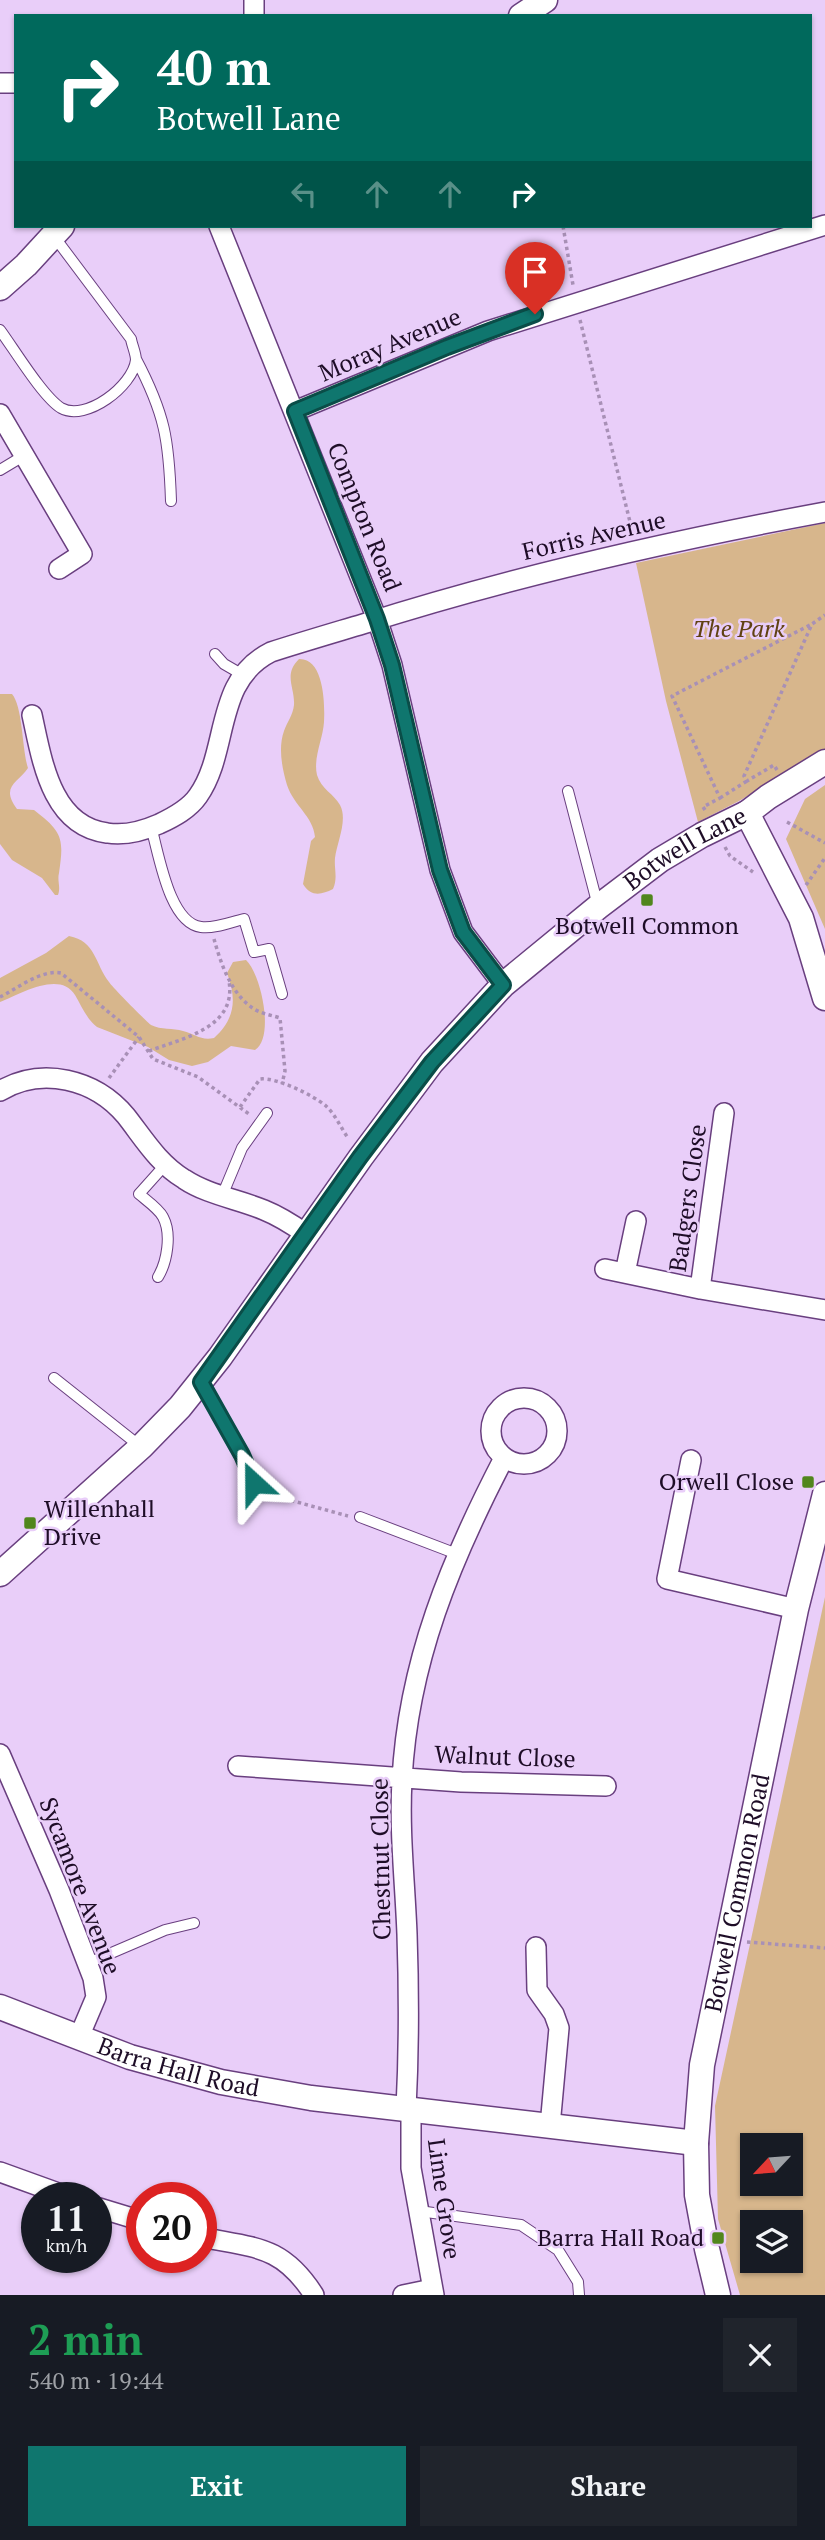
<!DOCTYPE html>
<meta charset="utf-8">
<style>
:root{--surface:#171b24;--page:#20242c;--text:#f1f3f6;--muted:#9ea1a6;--accent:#0f766e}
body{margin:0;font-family:"PT Serif",serif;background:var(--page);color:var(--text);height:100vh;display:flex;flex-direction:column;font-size:26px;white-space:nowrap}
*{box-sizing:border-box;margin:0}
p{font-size:23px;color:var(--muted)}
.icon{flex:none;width:38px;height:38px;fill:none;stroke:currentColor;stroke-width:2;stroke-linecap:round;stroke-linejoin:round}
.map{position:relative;height:2295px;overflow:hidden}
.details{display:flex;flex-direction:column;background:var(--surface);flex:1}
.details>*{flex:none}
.guide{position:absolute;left:14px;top:14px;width:798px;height:214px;border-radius:0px;box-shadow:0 2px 5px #0004;background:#00695c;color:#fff;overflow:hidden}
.needle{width:46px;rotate:244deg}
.tools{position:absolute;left:740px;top:2133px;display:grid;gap:14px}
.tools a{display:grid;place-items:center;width:63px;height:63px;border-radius:0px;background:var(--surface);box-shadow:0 2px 5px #0004;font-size:35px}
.speed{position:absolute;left:21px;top:2182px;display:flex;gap:14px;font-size:35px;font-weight:700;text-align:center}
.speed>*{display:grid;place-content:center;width:91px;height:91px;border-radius:50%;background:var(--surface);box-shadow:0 2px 5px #0004;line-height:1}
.speed small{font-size:18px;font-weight:400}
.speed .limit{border:10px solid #d22;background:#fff;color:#111}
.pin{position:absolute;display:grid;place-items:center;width:60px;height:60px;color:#fff;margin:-72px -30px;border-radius:50% 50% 50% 0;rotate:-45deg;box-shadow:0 0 7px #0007}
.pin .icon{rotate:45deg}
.me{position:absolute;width:77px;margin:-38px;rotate:336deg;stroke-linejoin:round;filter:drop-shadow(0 0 5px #0008)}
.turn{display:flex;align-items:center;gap:24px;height:147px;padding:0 28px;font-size:32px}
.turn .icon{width:91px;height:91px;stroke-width:2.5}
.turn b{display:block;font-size:49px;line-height:60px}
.lanes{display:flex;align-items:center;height:66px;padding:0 28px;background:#0003;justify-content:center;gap:35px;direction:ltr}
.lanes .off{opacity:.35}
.round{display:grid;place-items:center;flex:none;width:74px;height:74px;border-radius:0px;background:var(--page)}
.headline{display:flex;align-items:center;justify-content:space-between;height:119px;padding:0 28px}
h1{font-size:42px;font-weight:800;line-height:52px;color:#1e9e55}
.button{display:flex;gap:14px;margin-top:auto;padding:14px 28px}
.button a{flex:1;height:80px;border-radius:0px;background:var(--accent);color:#fff;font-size:28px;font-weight:800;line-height:80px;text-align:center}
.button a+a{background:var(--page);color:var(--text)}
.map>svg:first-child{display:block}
</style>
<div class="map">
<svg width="825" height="2295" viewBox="0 0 825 2295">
<rect width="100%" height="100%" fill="#e9cef9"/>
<path fill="#d7b68c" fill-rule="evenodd" d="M825 523V749L739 801 698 822 666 701 636 563Z
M299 659C324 658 325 704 324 722 323 739 313 758 317 775 321 789 334 794 340 805 348 820 337 842 335 858 334 869 338 878 333 889 321 895 311 897 303 884L311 841 315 837C313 816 294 806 287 785 282 768 278 748 284 731 287 722 293 715 294 705 295 687 283 675 299 659Z
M0 694H12C23 707 22 750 28 768 18 783 0 786 17 809L34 810C63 832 64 839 59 873 57 881 61 887 58 895H55L42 878 12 860 0 844Z
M825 785V929L786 839 805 799Z
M69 936C96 941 95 964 109 982 113 988 147 1022 151 1025 161 1030 173 1028 183 1031 195 1034 201 1041 214 1038 235 1019 237 999 227 973L233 962 246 960C261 974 275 1037 255 1050L231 1046 208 1062 192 1066 169 1060 148 1047 97 1027C86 1018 82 1007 75 995 60 970 20 994 0 1002V978L46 953Z
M825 1597V2295H740L718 2219 715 2106ZM752 2146H791V2184H752ZM752 2222H791V2261H752Z"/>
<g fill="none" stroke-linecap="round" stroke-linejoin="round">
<g stroke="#693f7f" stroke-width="12">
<path id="service" d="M0 330C14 349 43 397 61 408 86 422 133 386 136 360 136 354 132 345 131 339L53 235
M136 359C165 414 169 440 171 501
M0 470 25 455
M215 654 224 664 243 675
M568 791 598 906
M151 827C159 854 169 923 201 927 214 929 231 922 244 919L254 952 269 949 282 994
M222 1196 242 1148 267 1113
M158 1277C167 1262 172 1234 163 1217 159 1209 146 1200 139 1194L165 1165
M54 1378 141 1447
M201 1382 242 1455 255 1483
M360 1517 457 1554
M88 1963 165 1930 194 1923
M419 2211 521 2225 558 2250 578 2282 579 2295"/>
</g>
<g stroke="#693f7f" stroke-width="22">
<path id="minor" d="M254 16V0
M0 83H16
M219 226 377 619 392 665 440 870 463 932 503 985
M295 411 488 331 825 225
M0 414 82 554 59 569
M32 715C42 760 51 826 107 833 125 836 143 831 159 824 174 817 189 809 198 796 230 751 213 681 271 652 302 642 333 633 363 624 514 576 669 541 825 512
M0 1091C42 1066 95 1079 126 1116 144 1139 158 1163 184 1179 208 1195 238 1199 264 1210 279 1216 293 1225 306 1234
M605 1269 700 1289 825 1310
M625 1273 636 1221
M700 1289 724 1113
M491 1431a33 33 0 1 1 66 0a33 33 0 1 1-66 0Z
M691 1460 667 1579 796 1609
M0 1754 59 1890 93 1978 96 1997 79 2037
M238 1766 461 1782 606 1786
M536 1947 537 1990 554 2014 559 2028 550 2126
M406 2109C409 2051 409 1992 407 1934 405 1882 399 1831 402 1780 408 1662 451 1560 504 1458
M411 2109V2168L434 2295
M0 2172 72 2198
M96 2207 142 2221
M201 2237C255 2248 282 2245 314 2295
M403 2295 432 2289"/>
</g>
<g stroke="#693f7f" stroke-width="27">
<g id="tertiary">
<path d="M521 16 545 0"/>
<path d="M0 288 26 265 62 226"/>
<path d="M747 813 801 918 825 998"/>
<path id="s1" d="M0 1574 141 1447 180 1407 220 1357 361 1157 432 1062 503 985 598 907 660 860 702 835 747 813 768 797 825 762"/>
<path id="s2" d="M0 2007 130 2057 221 2082 311 2098 696 2143"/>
<path id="s3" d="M718 2295 707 2249 697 2195 696 2143 702 2065 796 1609 825 1494"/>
</g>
</g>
<path stroke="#a890b6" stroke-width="3.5" stroke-dasharray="3.5 3.5" stroke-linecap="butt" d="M563 226 573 285
M580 320 633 534
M777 770 774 765 747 781 744 776 812 624 825 615
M720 798 747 781
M705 810 703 807 720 798 672 696 812 624
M787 822 825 843
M725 847 730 856 753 872
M806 885 825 858
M214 939C221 964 231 994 254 1009 262 1014 271 1015 280 1018L285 1071 282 1084
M0 997C16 989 42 969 61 973L139 1037 153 1059 198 1077 249 1114
M149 1051C183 1038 237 1028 229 981
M109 1078 139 1037
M240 1107 260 1079C276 1077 313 1095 326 1106 335 1114 341 1128 348 1138
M264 1493 348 1516
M747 1942 825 1948"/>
<use href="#service" stroke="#fff" stroke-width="10"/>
<use href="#minor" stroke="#fff" stroke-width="19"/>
<use href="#tertiary" stroke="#fff" stroke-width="24"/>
</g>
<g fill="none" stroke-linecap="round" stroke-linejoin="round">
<g stroke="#0a4d48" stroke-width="18">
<path id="route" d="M254 1483 242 1455 201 1382 360 1157 432 1062 503 985 463 932 440 870 392 665 377 619 295 411 447 347 535 314"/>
</g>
<use href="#route" stroke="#0f766e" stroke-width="12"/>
</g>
<g fill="#51861d" stroke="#e9cef9" stroke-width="2.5">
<rect x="640" y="893" width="14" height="14" rx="3.5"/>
<rect x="801" y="1475" width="14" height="14" rx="3.5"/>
<rect x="23" y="1516" width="14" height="14" rx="3.5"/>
<rect x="711" y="2231" width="14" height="14" rx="3.5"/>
</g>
<g text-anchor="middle" stroke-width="5" stroke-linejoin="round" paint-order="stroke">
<g font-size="24" fill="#1e0d27" stroke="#e9cef9">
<text transform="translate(390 345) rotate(-23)" y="8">Moray Avenue</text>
<text transform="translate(364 517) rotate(68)" y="8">Compton Road</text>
<text transform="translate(594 536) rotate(-13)" y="8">Forris Avenue</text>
<text dy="8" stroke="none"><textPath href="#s1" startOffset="1006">Botwell Lane</textPath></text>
<text transform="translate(688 1198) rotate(-82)" y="8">Badgers Close</text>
<text transform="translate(505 1757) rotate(2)" y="8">Walnut Close</text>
<text transform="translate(381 1859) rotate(-91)" y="8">Chestnut Close</text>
<text transform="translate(80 1886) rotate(69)" y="8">Sycamore Avenue</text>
<text dy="8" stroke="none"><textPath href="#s3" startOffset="408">Botwell Common Road</textPath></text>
<text dy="8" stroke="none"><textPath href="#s2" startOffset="189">Barra Hall Road</textPath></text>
<text transform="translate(444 2199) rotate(82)" y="8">Lime Grove</text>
</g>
<g font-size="24" font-style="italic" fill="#604112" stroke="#e9cef9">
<text x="739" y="637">The Park</text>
</g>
<g font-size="24" fill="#1e0d27" stroke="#e9cef9" text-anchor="end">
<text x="647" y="934" text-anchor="middle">Botwell Common</text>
<text x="794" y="1490">Orwell Close</text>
<text x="44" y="1517" text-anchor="start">Willenhall<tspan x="44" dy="28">Drive</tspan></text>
<text x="704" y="2246">Barra Hall Road</text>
</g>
</g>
</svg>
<div class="tools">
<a><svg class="needle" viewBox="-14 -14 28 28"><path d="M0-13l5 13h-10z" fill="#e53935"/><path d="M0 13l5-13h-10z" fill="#9ea1a6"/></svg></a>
<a><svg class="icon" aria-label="layers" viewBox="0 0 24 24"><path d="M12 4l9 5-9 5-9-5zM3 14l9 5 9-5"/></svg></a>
</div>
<div class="speed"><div>11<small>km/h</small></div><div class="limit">20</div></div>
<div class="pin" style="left:535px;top:314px;background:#d93025"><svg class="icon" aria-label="arrive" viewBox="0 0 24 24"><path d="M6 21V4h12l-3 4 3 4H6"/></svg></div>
<svg class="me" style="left:254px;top:1483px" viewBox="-20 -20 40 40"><path d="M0-17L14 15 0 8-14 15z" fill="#0f766e" stroke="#fff" stroke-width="4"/></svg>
<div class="guide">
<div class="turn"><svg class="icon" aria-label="right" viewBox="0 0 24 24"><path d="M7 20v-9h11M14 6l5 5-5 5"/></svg><div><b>40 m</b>Botwell Lane</div></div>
<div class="lanes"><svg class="icon off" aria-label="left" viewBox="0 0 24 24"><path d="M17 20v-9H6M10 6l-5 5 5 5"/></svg><svg class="icon off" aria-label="ahead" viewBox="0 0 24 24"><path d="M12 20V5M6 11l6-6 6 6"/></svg><svg class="icon off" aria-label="ahead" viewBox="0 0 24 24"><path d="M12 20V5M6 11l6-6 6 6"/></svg><svg class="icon" aria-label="right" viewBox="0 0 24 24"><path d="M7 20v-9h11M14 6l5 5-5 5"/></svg></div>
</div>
</div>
<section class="details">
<div class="headline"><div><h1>2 min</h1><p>540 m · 19:44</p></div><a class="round"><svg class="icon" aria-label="close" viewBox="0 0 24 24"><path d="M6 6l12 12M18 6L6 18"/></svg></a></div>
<div class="button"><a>Exit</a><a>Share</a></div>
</section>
